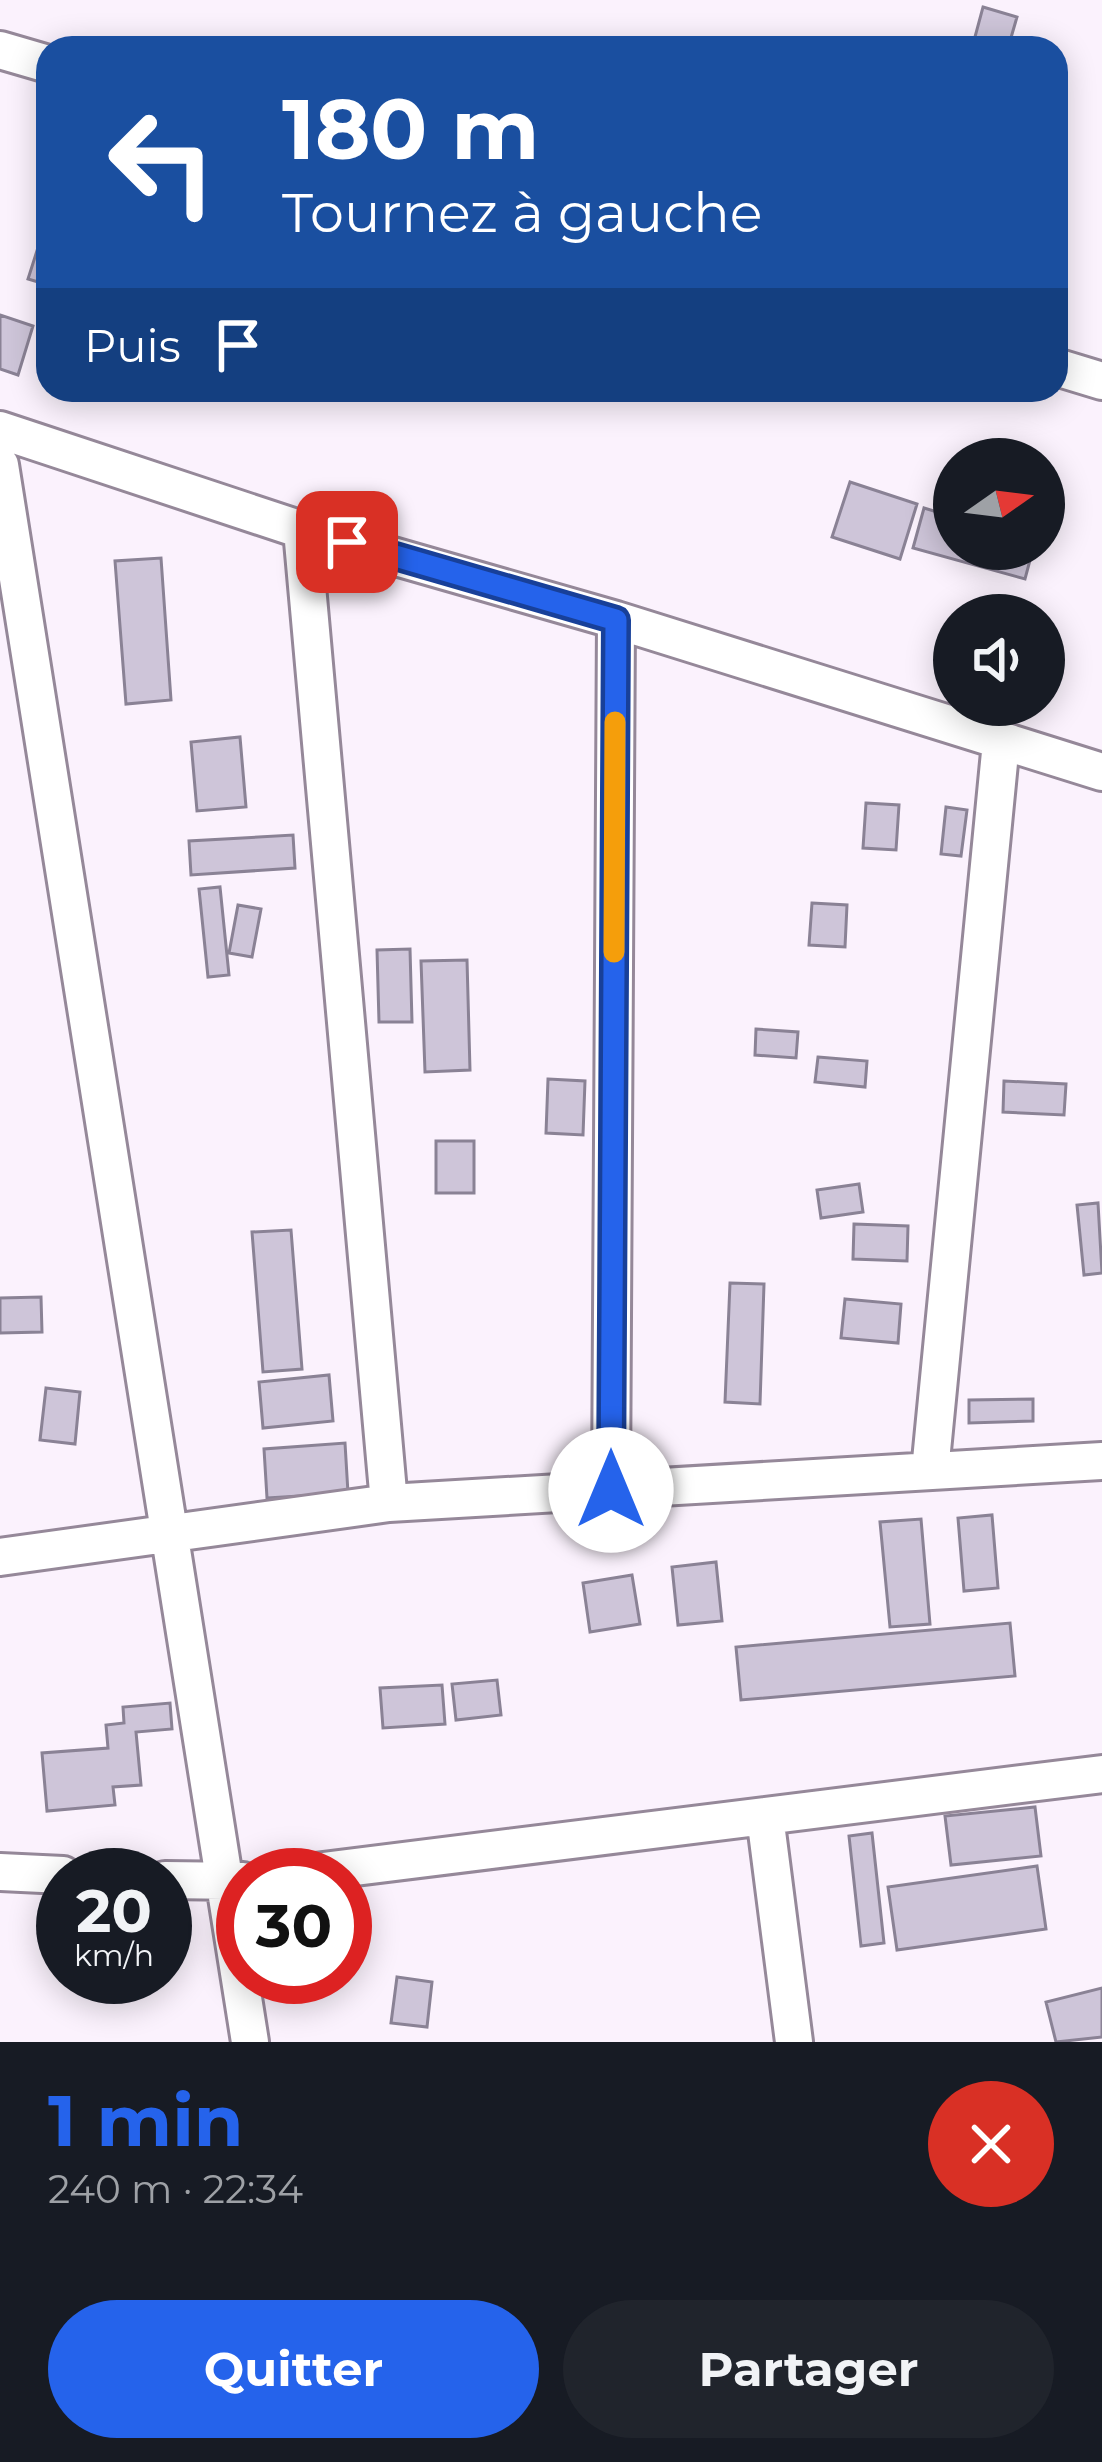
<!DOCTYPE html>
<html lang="fr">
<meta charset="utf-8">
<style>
:root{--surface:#171b24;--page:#20242c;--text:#f1f3f6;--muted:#9ea1a6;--accent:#2563eb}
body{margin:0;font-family:Montserrat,sans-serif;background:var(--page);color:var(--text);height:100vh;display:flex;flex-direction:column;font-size:45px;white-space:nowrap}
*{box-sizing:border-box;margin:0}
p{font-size:39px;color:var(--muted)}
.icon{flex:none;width:66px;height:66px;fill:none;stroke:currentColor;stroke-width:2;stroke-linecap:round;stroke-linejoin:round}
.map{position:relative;height:2042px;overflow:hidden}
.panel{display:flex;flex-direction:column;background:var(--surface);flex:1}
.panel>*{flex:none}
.hud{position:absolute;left:36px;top:36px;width:1032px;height:366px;border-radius:36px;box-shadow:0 6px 30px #0003;background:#1a4fa0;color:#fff;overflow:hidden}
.needle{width:78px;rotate:76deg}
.controls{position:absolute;left:933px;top:438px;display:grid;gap:24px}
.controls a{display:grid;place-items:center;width:132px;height:132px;border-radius:50%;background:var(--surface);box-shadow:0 6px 30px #0003;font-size:60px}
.speed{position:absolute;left:36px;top:1848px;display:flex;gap:24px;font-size:60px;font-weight:700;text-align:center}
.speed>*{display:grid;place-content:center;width:156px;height:156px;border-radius:50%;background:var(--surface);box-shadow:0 6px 30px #0003;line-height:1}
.speed small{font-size:30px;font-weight:400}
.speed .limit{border:18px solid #d22;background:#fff;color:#111}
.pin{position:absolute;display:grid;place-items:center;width:102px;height:102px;color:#fff;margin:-51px;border-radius:24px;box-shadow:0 6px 18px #0006}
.me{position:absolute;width:132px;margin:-66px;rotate:0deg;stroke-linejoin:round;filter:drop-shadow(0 0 9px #0008)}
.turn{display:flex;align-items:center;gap:42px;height:252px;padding:0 48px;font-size:54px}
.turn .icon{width:156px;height:156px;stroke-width:2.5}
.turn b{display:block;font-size:84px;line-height:102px}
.then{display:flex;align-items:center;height:114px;padding:0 48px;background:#0003;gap:24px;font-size:45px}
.round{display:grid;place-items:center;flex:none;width:126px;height:126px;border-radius:63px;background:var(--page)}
.overview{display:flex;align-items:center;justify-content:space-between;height:204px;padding:0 48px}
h1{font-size:72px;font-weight:700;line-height:90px;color:var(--accent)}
.cta{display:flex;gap:24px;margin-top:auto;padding:24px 48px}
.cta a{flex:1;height:138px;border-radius:72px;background:var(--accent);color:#fff;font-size:48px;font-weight:700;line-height:138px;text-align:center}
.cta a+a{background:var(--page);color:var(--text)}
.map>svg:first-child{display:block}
</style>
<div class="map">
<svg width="1102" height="2042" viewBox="0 0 1102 2042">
<rect width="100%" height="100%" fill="#fbf2fd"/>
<path fill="#cec5d9" stroke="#8a8295" stroke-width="3" d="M983 7 1017 17 1008 48H972Z
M42 235 48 237V285L28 279Z
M0 315 33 326 18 375 0 369Z
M850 482 917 504 900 559 832 537Z
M924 508 954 517V549H1033L1025 579 913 548Z
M161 558 171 700 126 704 115 561Z
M240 737 246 807 197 811 191 742Z
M866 803 899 805 896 850 863 848Z
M946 807 967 810 961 856 941 854Z
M293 835 295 868 191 875 189 841Z
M220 887 229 975 208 977 199 889Z
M812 903 847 905 845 947 809 945Z
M238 905 261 909 252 957 229 953Z
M410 949 412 1022H379L377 950Z
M467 960 470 1070 425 1072 421 961Z
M756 1029 798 1032 796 1058 755 1055Z
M818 1057 867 1061 865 1087 815 1082Z
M548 1079 585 1081 583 1135 546 1133Z
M1004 1081 1066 1084 1064 1115 1003 1112Z
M436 1141H474V1193H436Z
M859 1184 863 1212 821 1218 817 1190Z
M1098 1203 1102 1273 1084 1275 1077 1205Z
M854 1224 908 1226 907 1261 853 1259Z
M291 1230 302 1369 263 1372 252 1232Z
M730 1283 764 1284 760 1404 725 1402Z
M41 1297 42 1332 0 1333V1298Z
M845 1299 901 1304 898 1343 841 1338Z
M329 1375 333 1421 263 1428 259 1382Z
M46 1388 80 1392 75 1444 40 1440Z
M1033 1399V1421L969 1423V1400Z
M345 1443 348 1493 267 1498 264 1449Z
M992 1515 998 1588 964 1591 958 1518Z
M921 1519 930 1624 890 1627 880 1522Z
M716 1562 722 1621 678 1625 672 1567Z
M632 1575 640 1624 590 1632 583 1583Z
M1010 1623 1015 1676 741 1700 736 1647Z
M497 1680 501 1715 456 1720 452 1684Z
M442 1685 445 1724 383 1728 380 1688Z
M170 1703 172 1729 136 1732 141 1785 113 1787 115 1805 47 1811 42 1753 108 1748 106 1725 124 1723 123 1707Z
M1035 1807 1041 1856 951 1865 945 1816Z
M872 1833 884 1943 861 1946 849 1836Z
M1037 1866 1046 1929 897 1950 888 1887Z
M397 1977 432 1982 427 2027 391 2023Z
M1102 1988V2037L1056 2042 1046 2002Z"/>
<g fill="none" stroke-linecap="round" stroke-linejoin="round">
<g stroke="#958899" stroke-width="42">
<path id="street" d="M0 50 48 64
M1056 367 1102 381
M0 430 302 530 616 620 1102 772
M0 465 250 2042
M302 530 389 1503
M930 1471 1001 742
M611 1490 616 620
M0 1557 389 1503 1102 1461
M765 1816 794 2042
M0 1872 63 1875
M291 1875 1102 1774
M165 1880 243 1881"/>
</g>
<use href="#street" stroke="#fff" stroke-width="36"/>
</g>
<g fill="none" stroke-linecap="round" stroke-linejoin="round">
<g stroke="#184099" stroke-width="30">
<path id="route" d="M347 542 616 620 611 1490"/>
</g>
<use href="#route" stroke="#2563eb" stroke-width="21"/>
<path stroke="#f59e0b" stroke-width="21" d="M614 952 615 722"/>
</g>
</svg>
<div class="controls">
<a><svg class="needle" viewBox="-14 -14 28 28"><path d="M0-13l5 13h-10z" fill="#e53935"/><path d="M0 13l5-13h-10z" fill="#9ea1a6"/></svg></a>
<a><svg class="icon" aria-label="sound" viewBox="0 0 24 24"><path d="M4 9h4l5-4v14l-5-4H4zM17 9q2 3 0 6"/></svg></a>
</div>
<div class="speed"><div>20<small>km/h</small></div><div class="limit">30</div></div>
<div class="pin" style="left:347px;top:542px;background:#d93025"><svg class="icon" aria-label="arrive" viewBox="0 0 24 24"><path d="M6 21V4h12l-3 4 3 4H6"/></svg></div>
<svg class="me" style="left:611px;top:1490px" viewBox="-20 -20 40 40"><circle r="19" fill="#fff"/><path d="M0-13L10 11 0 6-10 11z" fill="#2563eb"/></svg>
<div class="hud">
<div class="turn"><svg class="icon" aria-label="left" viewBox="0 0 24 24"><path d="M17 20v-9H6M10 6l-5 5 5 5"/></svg><div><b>180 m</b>Tournez à gauche</div></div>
<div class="then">Puis<svg class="icon" aria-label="arrive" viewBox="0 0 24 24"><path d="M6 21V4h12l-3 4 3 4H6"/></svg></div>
</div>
</div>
<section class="panel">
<div class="overview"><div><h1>1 min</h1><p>240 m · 22:34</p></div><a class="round" style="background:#d93025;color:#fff"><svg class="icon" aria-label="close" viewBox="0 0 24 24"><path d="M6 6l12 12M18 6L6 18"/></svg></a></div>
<div class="cta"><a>Quitter</a><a>Partager</a></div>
</section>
